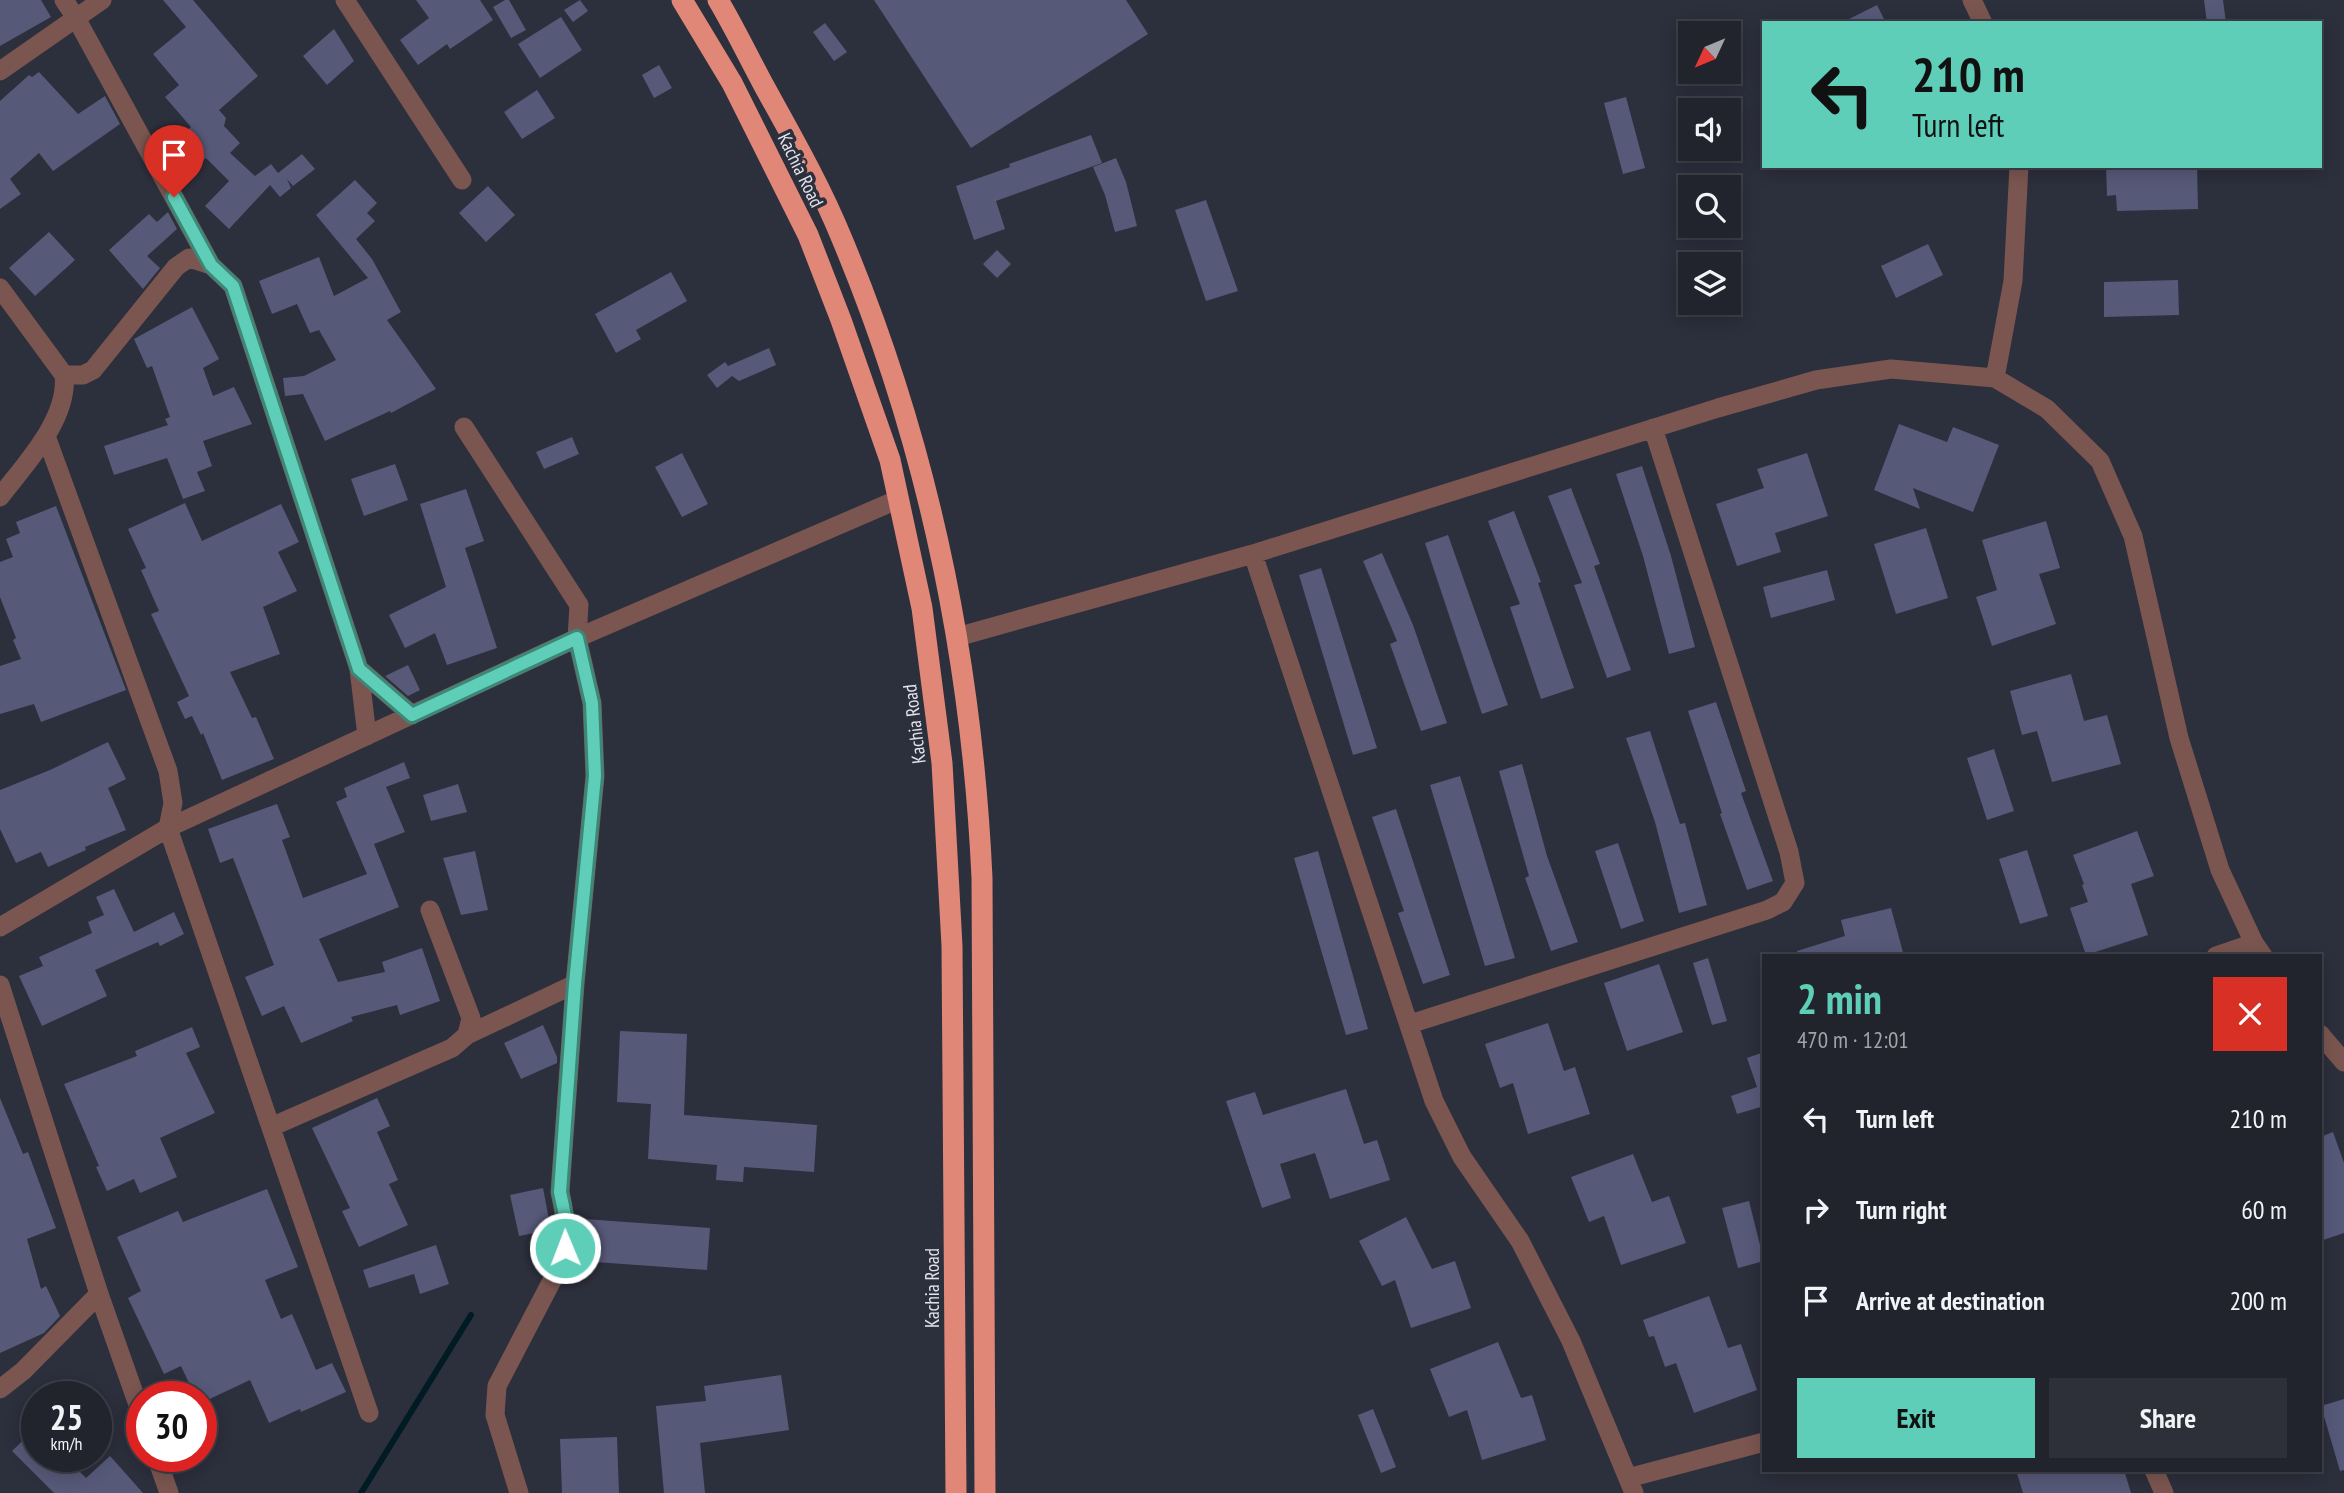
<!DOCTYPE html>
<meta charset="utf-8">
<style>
:root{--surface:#21232d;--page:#2d2f39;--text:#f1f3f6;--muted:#a2a4aa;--line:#3e4049;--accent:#5eceb8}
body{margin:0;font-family:"PT Sans Narrow",sans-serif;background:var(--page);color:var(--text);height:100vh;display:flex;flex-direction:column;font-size:26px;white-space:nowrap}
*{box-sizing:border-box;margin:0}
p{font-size:23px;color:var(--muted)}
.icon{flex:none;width:38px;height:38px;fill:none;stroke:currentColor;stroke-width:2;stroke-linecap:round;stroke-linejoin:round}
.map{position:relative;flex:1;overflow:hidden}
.drawer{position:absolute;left:1762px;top:954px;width:560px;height:518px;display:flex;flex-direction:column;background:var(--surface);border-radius:0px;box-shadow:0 4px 18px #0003,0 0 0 2px var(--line)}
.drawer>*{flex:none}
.guide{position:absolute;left:1762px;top:21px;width:560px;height:147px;border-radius:0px;box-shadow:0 4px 18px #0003,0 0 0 2px var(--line);background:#5eceb8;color:#111;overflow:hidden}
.needle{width:46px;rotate:226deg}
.fabs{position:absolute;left:1678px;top:21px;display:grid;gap:14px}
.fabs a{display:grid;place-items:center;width:63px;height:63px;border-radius:0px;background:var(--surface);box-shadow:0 4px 18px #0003,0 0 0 2px var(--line);font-size:35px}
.speed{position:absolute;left:21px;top:1381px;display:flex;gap:14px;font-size:35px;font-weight:700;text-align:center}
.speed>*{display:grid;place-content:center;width:91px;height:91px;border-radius:50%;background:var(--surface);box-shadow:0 4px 18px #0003,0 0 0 2px var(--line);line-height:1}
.speed small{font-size:18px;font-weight:400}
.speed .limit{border:10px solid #d22;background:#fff;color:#111}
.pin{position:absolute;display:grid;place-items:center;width:60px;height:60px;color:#fff;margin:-72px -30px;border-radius:50% 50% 50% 0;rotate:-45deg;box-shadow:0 0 7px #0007}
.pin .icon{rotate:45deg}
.me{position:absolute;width:77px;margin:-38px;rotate:359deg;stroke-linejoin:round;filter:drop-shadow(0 0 5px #0008)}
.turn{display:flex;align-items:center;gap:24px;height:147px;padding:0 35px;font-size:32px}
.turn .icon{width:91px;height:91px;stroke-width:2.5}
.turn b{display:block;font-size:49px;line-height:60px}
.round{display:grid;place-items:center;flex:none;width:74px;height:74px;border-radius:0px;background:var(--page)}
.head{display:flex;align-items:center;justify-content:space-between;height:119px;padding:0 35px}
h1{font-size:42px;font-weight:800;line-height:52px;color:var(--accent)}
.primary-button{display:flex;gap:14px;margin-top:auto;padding:14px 35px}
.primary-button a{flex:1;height:80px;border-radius:0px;background:var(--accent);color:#111;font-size:28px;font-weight:800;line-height:80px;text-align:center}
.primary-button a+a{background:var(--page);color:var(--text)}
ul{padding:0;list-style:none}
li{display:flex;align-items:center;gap:21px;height:91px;padding:0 35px}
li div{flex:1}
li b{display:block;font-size:26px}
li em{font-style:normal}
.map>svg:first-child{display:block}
</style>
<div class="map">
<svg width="2344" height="1493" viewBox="0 0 2344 1493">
<rect width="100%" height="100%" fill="#2c2f3c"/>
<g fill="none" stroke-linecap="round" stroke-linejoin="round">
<path stroke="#001b24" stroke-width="6" d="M361 1493 471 1315"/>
</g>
<path fill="#575979" d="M0 0H41L51 17 0 46Z
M163 0H193L258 76 219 110 226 118 224 126 240 143 230 153 255 176 271 164 278 173 302 154 315 169 293 186 287 179 291 188 280 197 270 185 229 229 205 206 229 181 206 158 201 162 191 150 171 166 162 151 191 127 165 97 179 85 153 54 186 27Z
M416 0H480L493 20 450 49 447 44 418 65 400 40 429 18Z
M505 0H509L526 30 511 38 493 7Z
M580 0 588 11 573 22 564 10Z
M874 0H1126L1148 34 971 148Z
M2204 0H2223L2226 23H2207Z
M1877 5 1886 23H1841Z
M561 17 582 50 540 78 518 44Z
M825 23 847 52 834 61 813 32Z
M334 29 354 61 327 85 303 56Z
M659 65 672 88 654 98 642 75Z
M39 72 78 114 105 96 120 124 53 171 39 153 10 179 21 194 0 209V101L29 75 32 77Z
M537 90 555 118 522 139 504 112Z
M1626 97 1645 168 1623 174 1604 103Z
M1091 135 1102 163 996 201 1005 229 974 240 956 186 1010 167 1009 164Z
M1116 158 1126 182 1137 226 1115 232 1105 195 1093 167Z
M2106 166H2197L2198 209 2117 211 2116 195 2107 196Z
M355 180 377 203 367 213 375 221 356 239 372 259 401 312 387 320 436 389 391 413 390 411 325 441 303 394 285 396 283 378 304 376 336 360 319 330 310 333 297 304 272 314 259 281 319 257 334 296 368 278 316 215Z
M488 186 515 215 486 242 459 213Z
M1206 200 1238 291 1206 301 1175 210Z
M168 212 177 229 147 256 160 268 143 289 109 250 149 214 157 222Z
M49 232 75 260 35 296 9 268Z
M1928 244 1943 275 1896 298 1881 266Z
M997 250 1011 264 997 278 983 264Z
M671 272 687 301 636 330 641 339 616 353 595 314Z
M2178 280 2179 315 2104 317V282Z
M192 307 219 359 203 368 213 396 234 387 252 424 203 441 212 466 197 472 205 491 183 499 167 458 114 475 104 446 168 425 165 419 170 417 152 366 147 368 134 339Z
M769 348 776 365 739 381 732 376 717 388 707 375 725 362 728 366Z
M1899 424 1947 442 1953 427 1999 445 1973 512 1913 488 1920 509 1874 490Z
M572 437 579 454 544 469 536 452Z
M682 453 708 504 682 517 655 467Z
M1807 453 1828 516 1775 533 1781 552 1737 566 1716 504 1764 488 1757 469Z
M395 464 408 500 364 516 351 479Z
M1642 466 1671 556 1695 647 1669 654 1643 556 1616 474Z
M1571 488 1600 564 1594 566 1631 670 1607 678 1574 585 1582 583 1548 496Z
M466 489 484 541 465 548 497 648 447 665 435 633 405 648 389 615 446 587 420 504Z
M185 503 202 541 281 504 299 542 278 552 297 591 263 607 280 654 230 672 252 718 256 717 274 759 222 780 203 733 201 735 192 716 185 719 177 702 189 696 151 614 159 611 141 570 146 568 128 529Z
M56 506 126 690 41 722 34 704 0 714V666L21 659 13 640 16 638 0 597V562L13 557 6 539 20 533 16 522Z
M1514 511 1541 582 1538 583 1574 688 1541 699 1510 607 1520 604 1488 521Z
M2046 521 2060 568 2039 574 2056 624 1992 646 1976 597 1997 590 1982 540Z
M1926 528 1948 598 1896 614 1874 544Z
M1448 535 1508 705 1482 714 1425 543Z
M1382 553 1413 625 1447 723 1421 731 1390 644 1397 641 1363 561Z
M1321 568 1377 748 1353 755 1299 575Z
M1827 570 1835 600 1771 618 1763 587Z
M408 665 420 690 408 696 385 676Z
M2071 674 2084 721 2107 715 2121 764 2052 782 2037 731 2022 735 2010 691Z
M1716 702 1746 791 1741 793 1773 881 1747 890 1720 814 1722 813 1688 711Z
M1650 731 1680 824 1685 823 1707 905 1679 913 1655 822 1626 738Z
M108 742 126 779 108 788 126 830 85 847 86 850 48 867 41 852 16 863 0 829V790L50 770Z
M1994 749 2014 811 1987 820 1967 758Z
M404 762 410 778 386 787 405 832 374 844 399 907 319 939 338 982 385 972 382 962 422 948 440 1001 400 1015 397 1005 351 1017 353 1021 301 1043 284 1006 262 1016 245 977 274 965 233 858 220 863 208 829 277 804 290 837 282 840 303 898 367 874 336 802 347 797 344 788Z
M1522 764 1547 856 1578 942 1551 951 1525 878 1529 876 1499 771Z
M1460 776 1515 958 1485 966 1430 785Z
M458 784 467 812 431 821 423 795Z
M1396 809 1450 975 1423 984 1398 913 1404 911 1372 817Z
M2137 831 2154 876 2131 884 2148 935 2086 955 2070 908 2088 902 2082 885 2084 884 2073 855Z
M1618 843 1644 921 1621 929 1595 851Z
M2027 850 2048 916 2020 924 1999 859Z
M475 851 488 910 461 915 443 858Z
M1318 851 1368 1029 1346 1035 1294 858Z
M114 889 134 932 174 912 184 934 160 946 158 942 95 970 107 996 42 1026 19 976 43 966 39 957 92 933 88 922 104 915 96 897Z
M1891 908 1904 956H1798L1797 951 1845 936 1841 920Z
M1708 958 1727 1021 1712 1025 1693 963Z
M1659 964 1683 1032 1627 1051 1604 983Z
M1548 1023 1564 1071 1575 1067 1590 1114 1528 1134 1513 1083 1500 1088 1485 1044Z
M543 1025 557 1057V1063L521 1079 504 1043Z
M192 1027 200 1047 186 1053 215 1113 160 1138 177 1177 140 1193 134 1179 107 1191 96 1167 99 1166 64 1084 137 1056 135 1051Z
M620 1031 687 1034 684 1115 817 1125 814 1172 744 1167 743 1182 716 1180 717 1165 648 1159 651 1104 617 1102Z
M1764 1052V1106L1737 1114 1731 1096 1757 1087 1747 1058Z
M1346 1089 1364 1144 1377 1140 1390 1180 1330 1199 1315 1153 1280 1164 1291 1198 1262 1208 1226 1101 1255 1092 1263 1115Z
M0 1098 23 1154 28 1152 56 1228 27 1239 41 1289 46 1286 60 1316 44 1333 0 1353Z
M377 1098 390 1126 377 1132 398 1180 389 1184 408 1225 359 1247 342 1211 350 1208 312 1128Z
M2333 1132 2344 1163V1233L2320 1241V1137Z
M1633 1154 1652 1202 1669 1196 1686 1243 1621 1265 1604 1216 1589 1222 1571 1177Z
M543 1188 551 1230 519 1236 510 1195Z
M267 1189 298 1267 265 1280 281 1319 292 1314 316 1370 332 1363 346 1392 301 1412 300 1409 269 1423 250 1380 201 1403V1396H195L181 1366 164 1374 128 1298 141 1291 117 1237 178 1211 183 1222Z
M1749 1201 1764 1261 1738 1268 1722 1208Z
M1406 1217 1432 1269 1455 1261 1471 1308 1411 1328 1395 1280 1382 1286 1359 1241Z
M584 1219 710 1228 707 1270 581 1261Z
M436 1245 449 1284 420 1294 414 1274 369 1288 363 1270Z
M1709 1296 1728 1348 1741 1344 1757 1390 1694 1413 1676 1363 1665 1367 1654 1336 1649 1337 1643 1320Z
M1498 1342 1521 1398 1532 1395 1546 1440 1482 1460 1467 1410 1449 1417 1430 1369Z
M781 1375 789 1430 700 1443 705 1493H664L656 1406 706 1401 704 1386Z
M2344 1399V1470L2340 1471 2321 1406Z
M1373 1409 1396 1467 1381 1473 1358 1415Z
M37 1427V1456H64L86 1478 110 1456 143 1493H54L12 1451Z
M617 1437 619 1493H562L560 1439Z
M2016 1470H2124L2131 1493H2023Z"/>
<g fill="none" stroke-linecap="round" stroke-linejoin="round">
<path stroke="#7b5650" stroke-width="19" d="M64 0 76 18 211 265
M345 0 462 180
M1972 0 1983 23
M0 71 102 0
M0 288 64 375C69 419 25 464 0 497
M64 375H83L93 370 176 267 189 258 211 265 233 286 359 669 367 736
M1995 378 2013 281 2019 166
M464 427 579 605 577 638 592 703 595 776 575 984 560 1192C566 1219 568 1240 559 1267L497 1386 495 1415 519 1493
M46 436 168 771 173 803 168 828 369 1413
M1253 554 1434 1101 1462 1157 1520 1241 1571 1341 1634 1493
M957 637 1253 554 1718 408 1816 380 1891 369 1995 378 2047 409 2100 461 2133 536 2179 738 2220 870 2254 943 2263 956
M359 669 412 715
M430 910 471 1018 467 1035
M0 927 168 828 577 638 899 499
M2216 956 2254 943
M0 985 99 1294 142 1416
M1410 1024 1767 910 1783 902 1795 883 1789 852 1653 428
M2320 1034 2344 1062
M271 1127 452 1048 467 1035 575 984
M0 1389 23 1371 99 1294
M156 1456 169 1493
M2154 1470 2164 1493
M1628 1478 1764 1442"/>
<path stroke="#e08778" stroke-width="21" d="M682 0 732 83 808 235 841 320 890 460 922 608 942 763 952 946 956 1493
M718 0C734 27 748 56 763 84 791 135 820 185 842 239 927 442 972 659 982 878L985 1493"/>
</g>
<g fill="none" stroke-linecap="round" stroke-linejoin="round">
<g stroke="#3d8678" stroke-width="18">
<path id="route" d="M174 197 211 265 233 286 359 669 412 715 577 638 592 703 595 776 575 984 560 1192 566 1220 565 1248"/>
</g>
<use href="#route" stroke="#5eceb8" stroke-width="12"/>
</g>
<g text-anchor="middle" stroke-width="7" stroke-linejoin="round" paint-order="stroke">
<g font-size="19" fill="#e1e2eb" stroke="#2c2f3c">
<text transform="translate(801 170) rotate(64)" y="7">Kachia Road</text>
<text transform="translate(914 724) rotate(-97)" y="7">Kachia Road</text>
<text transform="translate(932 1288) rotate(-90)" y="7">Kachia Road</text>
</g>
</g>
</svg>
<div class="fabs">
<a><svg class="needle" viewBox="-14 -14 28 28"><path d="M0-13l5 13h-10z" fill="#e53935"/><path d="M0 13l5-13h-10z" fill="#a2a4aa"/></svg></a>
<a><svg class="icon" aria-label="sound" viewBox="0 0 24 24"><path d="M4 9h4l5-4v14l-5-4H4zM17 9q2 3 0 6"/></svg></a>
<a><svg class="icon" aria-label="search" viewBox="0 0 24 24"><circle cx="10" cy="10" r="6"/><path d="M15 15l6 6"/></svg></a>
<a><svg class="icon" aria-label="layers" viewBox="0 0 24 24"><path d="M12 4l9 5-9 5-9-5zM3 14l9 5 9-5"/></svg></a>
</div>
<div class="speed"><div>25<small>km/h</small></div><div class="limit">30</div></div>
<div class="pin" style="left:174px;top:197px;background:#d93025"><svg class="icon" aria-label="arrive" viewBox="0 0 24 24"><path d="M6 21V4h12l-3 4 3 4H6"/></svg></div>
<svg class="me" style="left:565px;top:1248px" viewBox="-20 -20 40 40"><circle r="17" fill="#5eceb8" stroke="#fff" stroke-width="3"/><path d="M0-11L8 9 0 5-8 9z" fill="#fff"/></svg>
<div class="guide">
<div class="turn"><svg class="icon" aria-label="left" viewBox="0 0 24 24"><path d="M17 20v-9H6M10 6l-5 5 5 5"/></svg><div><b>210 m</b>Turn left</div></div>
</div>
<section class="drawer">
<div class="head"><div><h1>2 min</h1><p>470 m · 12:01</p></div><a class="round" style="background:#d93025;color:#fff"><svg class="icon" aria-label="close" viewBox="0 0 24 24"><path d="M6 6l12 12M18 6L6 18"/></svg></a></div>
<ul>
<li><svg class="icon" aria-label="left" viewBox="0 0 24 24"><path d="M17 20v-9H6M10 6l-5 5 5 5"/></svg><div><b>Turn left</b></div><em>210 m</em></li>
<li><svg class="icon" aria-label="right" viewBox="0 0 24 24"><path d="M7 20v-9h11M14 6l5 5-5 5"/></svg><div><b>Turn right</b></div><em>60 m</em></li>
<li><svg class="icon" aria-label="arrive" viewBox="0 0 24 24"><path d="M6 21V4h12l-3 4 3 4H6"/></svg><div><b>Arrive at destination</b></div><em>200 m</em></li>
</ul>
<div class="primary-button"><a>Exit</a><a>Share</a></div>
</section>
</div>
